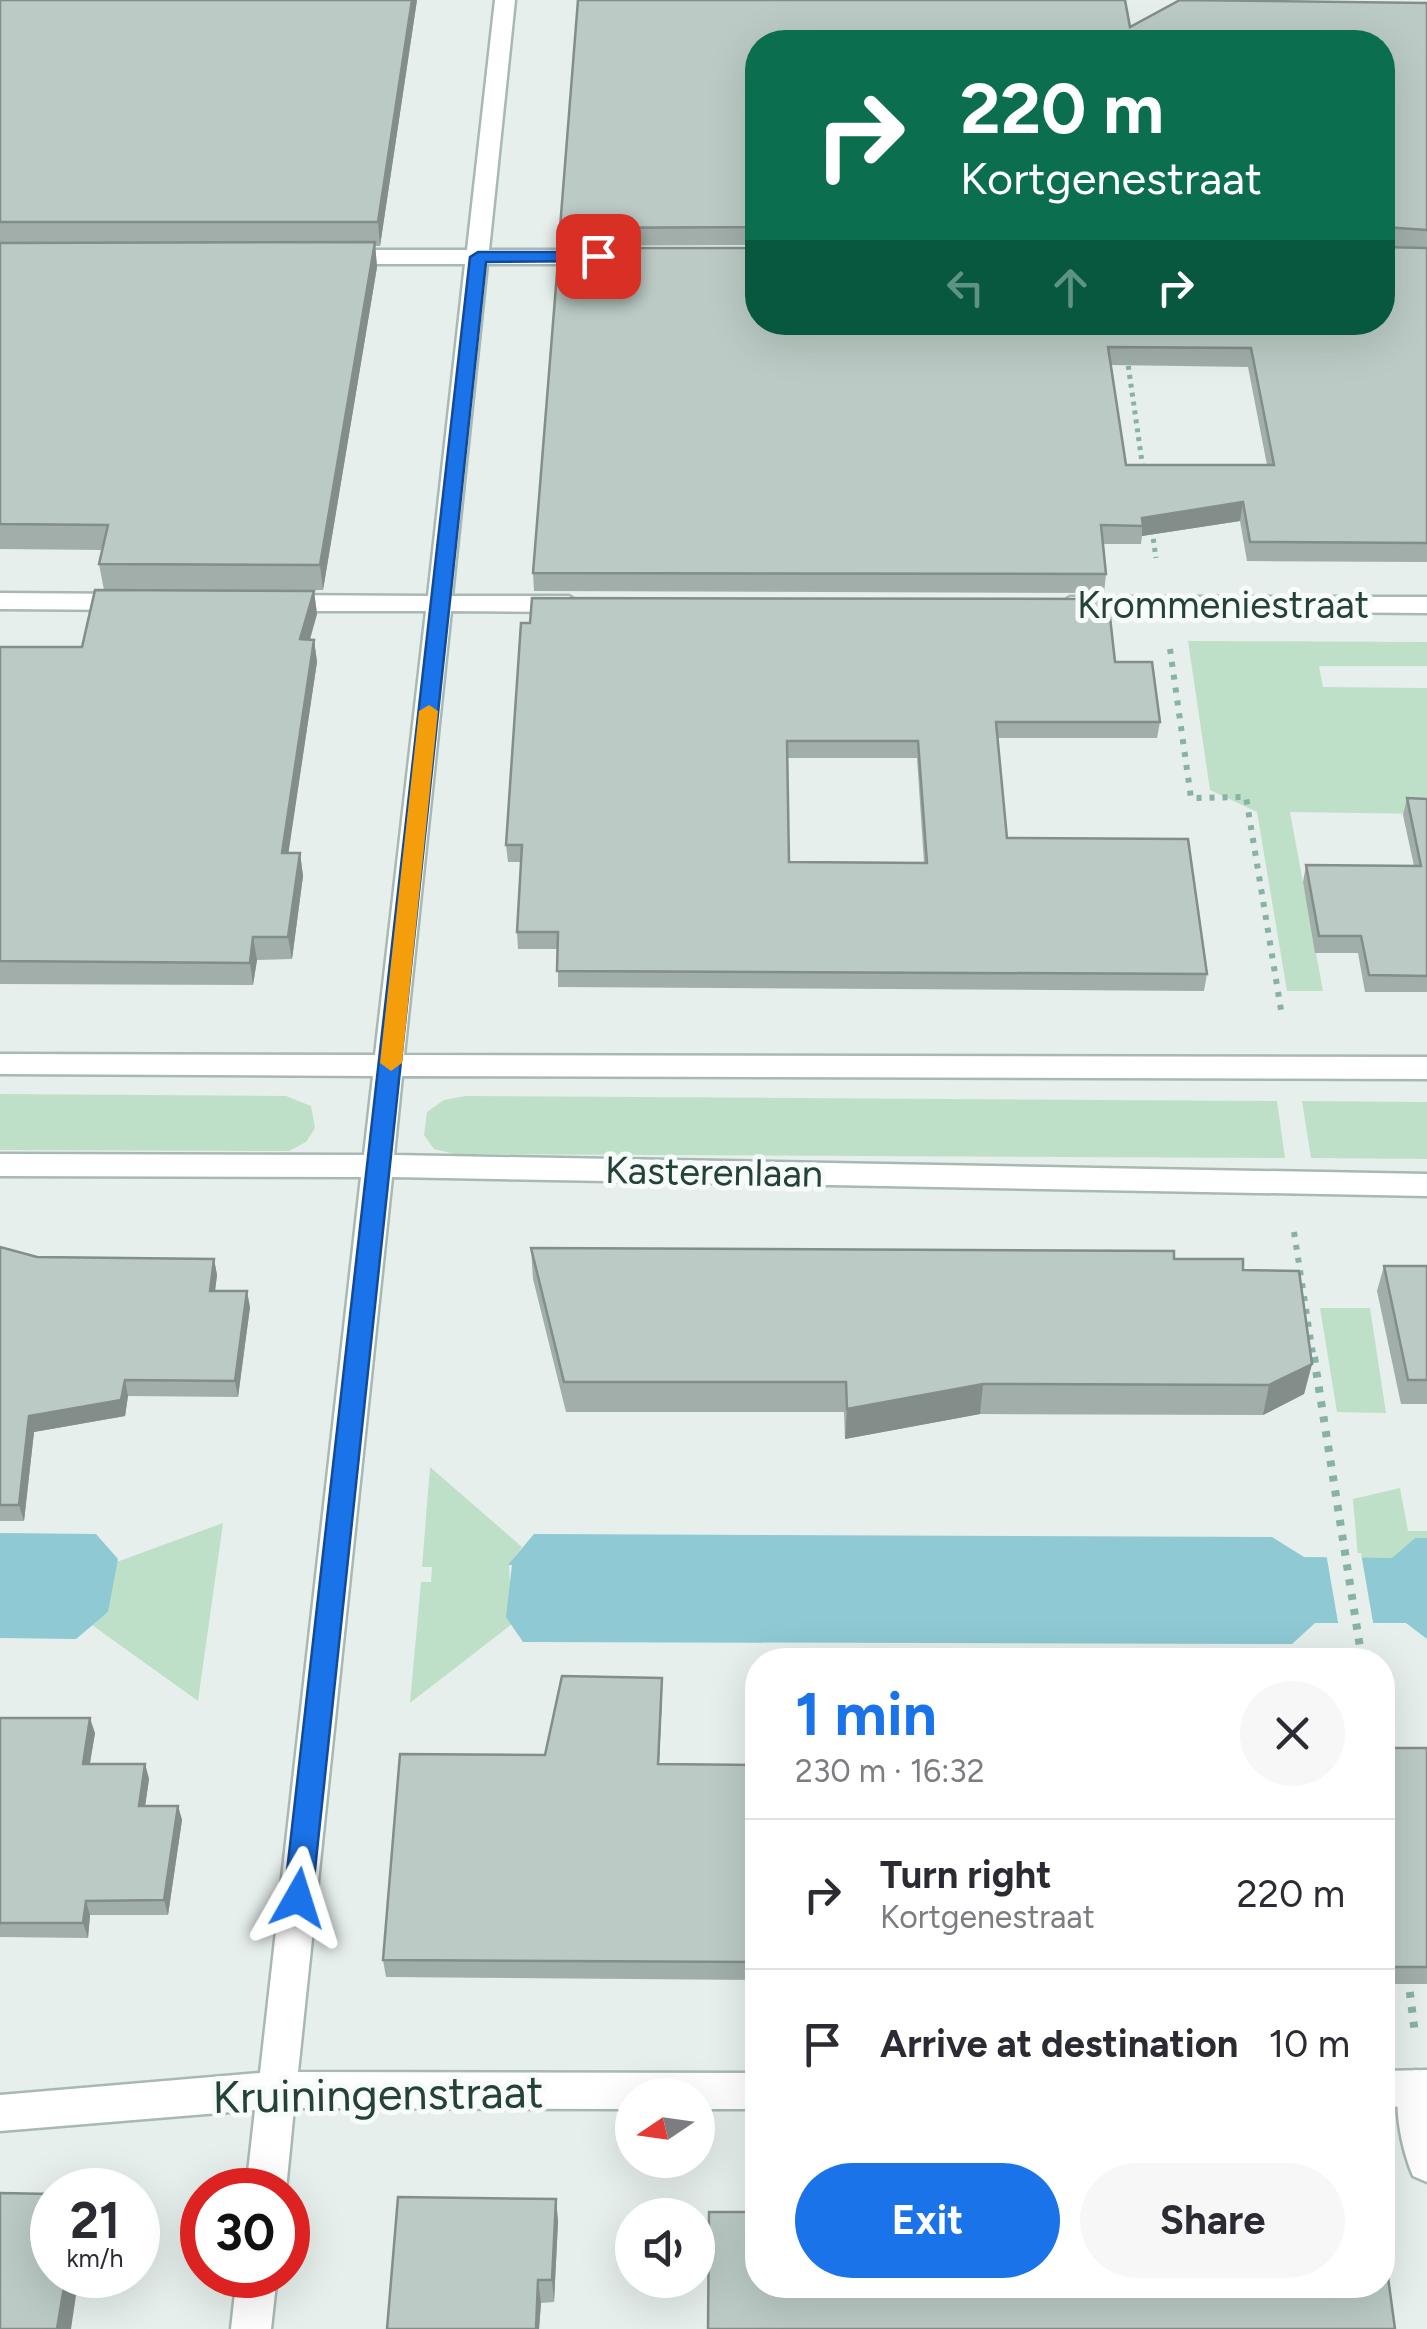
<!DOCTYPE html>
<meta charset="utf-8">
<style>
:root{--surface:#fff;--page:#f7f7f7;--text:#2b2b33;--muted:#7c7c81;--line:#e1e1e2;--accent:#1a73e8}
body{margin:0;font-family:Figtree,sans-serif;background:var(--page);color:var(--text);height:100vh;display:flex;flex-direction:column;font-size:38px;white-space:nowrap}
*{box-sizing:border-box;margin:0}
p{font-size:32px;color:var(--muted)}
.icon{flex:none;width:55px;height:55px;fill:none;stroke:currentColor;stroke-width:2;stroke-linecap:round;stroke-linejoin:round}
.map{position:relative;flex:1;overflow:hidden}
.drawer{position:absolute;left:745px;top:1648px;width:650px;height:650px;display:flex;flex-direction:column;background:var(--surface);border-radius:40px;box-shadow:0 10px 40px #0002}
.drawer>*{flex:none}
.guide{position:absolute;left:745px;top:30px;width:650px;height:305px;border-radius:40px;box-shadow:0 10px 40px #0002;background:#0b6e4f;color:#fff;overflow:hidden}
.needle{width:65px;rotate:257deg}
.fabs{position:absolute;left:615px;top:2078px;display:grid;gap:20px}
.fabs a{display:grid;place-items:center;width:100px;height:100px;border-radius:50%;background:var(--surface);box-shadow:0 10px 40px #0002;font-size:50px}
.speed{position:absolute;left:30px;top:2168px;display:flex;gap:20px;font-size:50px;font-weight:700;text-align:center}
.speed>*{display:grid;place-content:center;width:130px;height:130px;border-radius:50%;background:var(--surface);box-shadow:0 10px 40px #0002;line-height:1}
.speed small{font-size:25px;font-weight:400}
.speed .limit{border:15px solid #d22;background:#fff;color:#111}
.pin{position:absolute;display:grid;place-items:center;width:85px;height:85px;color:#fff;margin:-42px;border-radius:20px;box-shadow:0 5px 15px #0006}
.me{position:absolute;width:110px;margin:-55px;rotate:6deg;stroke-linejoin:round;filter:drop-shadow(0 0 8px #0008)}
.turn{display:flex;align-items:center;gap:35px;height:210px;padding:0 50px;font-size:45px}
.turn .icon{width:130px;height:130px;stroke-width:2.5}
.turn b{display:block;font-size:70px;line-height:85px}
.lanes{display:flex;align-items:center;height:95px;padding:0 50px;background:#0003;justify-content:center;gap:50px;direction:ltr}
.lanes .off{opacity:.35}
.round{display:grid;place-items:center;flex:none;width:105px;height:105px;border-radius:52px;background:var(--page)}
.head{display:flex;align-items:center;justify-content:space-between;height:170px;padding:0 50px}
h1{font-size:60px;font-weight:700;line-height:75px;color:var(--accent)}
.primary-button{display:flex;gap:20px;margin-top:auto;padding:20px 50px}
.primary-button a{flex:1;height:115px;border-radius:60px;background:var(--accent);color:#fff;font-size:40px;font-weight:700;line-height:115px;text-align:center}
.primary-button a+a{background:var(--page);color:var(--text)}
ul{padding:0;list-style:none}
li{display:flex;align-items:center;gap:30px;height:150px;padding:0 50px;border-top:2px solid var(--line)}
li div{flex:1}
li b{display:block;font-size:38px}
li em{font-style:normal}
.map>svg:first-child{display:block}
</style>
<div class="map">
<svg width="1427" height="2329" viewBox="0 0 1427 2329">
<rect width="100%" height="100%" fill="#e6efeb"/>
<path fill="#bfe0c8" d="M1188 641 1427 642V666H1319L1323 687 1427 688V814L1290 812 1323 991H1287L1257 812 1210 790Z
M0 1094 286 1096 311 1106 315 1128 306 1142 289 1151 0 1150Z
M466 1096 1277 1101 1285 1158 455 1154 434 1149 424 1135 427 1112 444 1100Z
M1302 1101 1427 1102V1159L1311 1158Z
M1320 1308H1370L1386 1413 1337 1412Z
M430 1467 522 1547 509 1565 512 1624 410 1703 421 1582H431L432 1567H422Z
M1400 1488 1408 1531H1427V1538H1415L1393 1558H1358L1353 1499Z
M223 1523 198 1701 92 1625 108 1612 114 1563Z"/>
<path fill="#8ec9d4" d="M0 1533 96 1534 118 1559 108 1612 76 1639 0 1638Z
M534 1534 1272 1537 1304 1557 1392 1558 1415 1538H1427V1639L1406 1623H1315L1292 1644 523 1642 506 1617 512 1565H508Z"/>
<path fill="#e6efeb" d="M1326 1553H1361L1374 1628H1339Z"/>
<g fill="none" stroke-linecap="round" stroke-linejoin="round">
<g stroke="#a8b8b2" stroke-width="5">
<path id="lane" d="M1416 2070 1427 2074V2182L1413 2176C1402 2151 1391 2101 1402 2075Z"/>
</g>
<g stroke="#a8b8b2" stroke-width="5">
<path id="street" d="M495 0H515L489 250H600L611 257 600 264H487L452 596H569L581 604 569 612 451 611 404 1055 1427 1057V1079L402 1076 394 1155 1427 1174V1196L392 1177 298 2072 758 2073V2109H698V2095H632V2109L294 2108 286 2190H246L255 2110 0 2131V2095L260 2073 361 1177 0 1176V1154L364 1155 373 1076 0 1074V1054L375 1055 426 611H275L263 603 275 595 428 596 465 264H336L325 257 336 250H467Z
M0 593 134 594 146 602 134 610 0 609Z
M1070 597H1427V613L1061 610 1058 605Z
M1427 2070V2106L1382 2107V2071Z
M237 2275H277L271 2329H231Z"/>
</g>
<path stroke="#86b3a5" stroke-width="5" stroke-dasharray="4 5" stroke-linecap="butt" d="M1127 357 1143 469
M1152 530 1156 558"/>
<path stroke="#86b3a5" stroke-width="6" stroke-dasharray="5 8" stroke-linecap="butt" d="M1170 649 1191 798 1246 797 1282 1016
M1294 1232 1314 1360"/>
<path stroke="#86b3a5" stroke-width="8" stroke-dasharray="6 9" stroke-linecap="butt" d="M1314 1357 1362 1660
M1408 1977 1415 2034"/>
<use href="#lane" fill="#fff" fill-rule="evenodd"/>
<use href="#street" fill="#fff" fill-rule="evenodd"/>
</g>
<path fill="#a1aea9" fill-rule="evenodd" d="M0 0H417L380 246H375L377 267 323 590H104L99 564 102 550 0 549Z
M578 0H1125L1130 27 1180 0 1427 3V562L1247 561 1240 521 1142 536 1141 544H1103L1106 574 1104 593 534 591 533 573 559 248H758V322H1382V42H758V245L561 246 560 228ZM1383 245 1421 248 1383 247ZM1111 365 1248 367 1267 465H1126Z
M314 591 317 614 310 640H314L317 662 288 853H300L303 876 292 959 257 960 253 985 0 984V647H82Z
M521 623 1115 662 1160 722 1157 738H997L1007 838 1207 974 1204 991 558 987V949H518L517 932 521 862H508L506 845ZM787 758H917L924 863 789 862Z
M1407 798 1427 799V992H1365L1358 953H1315L1303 882 1306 865 1414 866 1403 815Z
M0 1247 37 1257 214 1259 217 1275 215 1291 250 1307 238 1397 128 1396 125 1416 34 1432 24 1521H0Z
M531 1248 1174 1259 1243 1270 1312 1364 1304 1394 1263 1415 980 1414 845 1439 844 1412H566L533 1279Z
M1384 1266H1427V1404H1401L1377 1291Z
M662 1697 659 1764 758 1765V1980L386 1977 383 1960 545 1755Z
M0 1718 95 1733 90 1764H145L149 1779 145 1806H178L182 1820 168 1915H90L88 1938 0 1937Z
M1382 1748H1427V1984H1382Z
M556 2199 558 2222 554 2302 541 2303 539 2329H387Z"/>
<path fill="#838d89" d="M412 0H417L380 246 378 222Z
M375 242 377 267 323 590 320 565Z
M1243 502 1240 521 1142 536V518Z
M314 591 317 614 303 662 300 639Z
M314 640 317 662 285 876 282 853Z
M300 853 303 876 292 959 288 937Z
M253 937 257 960 253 985 250 963Z
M214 1259 217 1275 213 1307 210 1291Z
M247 1291 250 1307 238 1397 235 1381Z
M1312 1364 1304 1394 1263 1415 1269 1385Z
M125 1380 128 1396 125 1416 34 1432 24 1521 19 1505 29 1416Z
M983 1384 980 1414 845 1439 847 1409Z
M662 1678V1697L658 1782V1764Z
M90 1718 95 1733 87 1779 83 1764Z
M145 1764 149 1779 143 1821 139 1806Z
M178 1806 182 1820 168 1915 164 1900Z
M86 1901 90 1915 88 1938 83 1923Z
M556 2199 558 2222 554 2302 552 2280Z
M66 2275H79L71 2329H57Z
M538 2280 541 2303 539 2329H536Z"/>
<path fill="#bbcac4" stroke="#838d89" stroke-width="2.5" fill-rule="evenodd" d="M0 0H412L378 222H0Z
M578 0H1125L1130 27 1180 0 1427 3V230L1385 227 1383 247 1427 248V543L1250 542 1243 502 1142 518 1143 526 1101 525 1106 574 533 573 559 248H758V322H1382V42H758V227L560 228ZM1108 347 1251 348 1274 465H1126Z
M375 242 320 565 99 564 108 525 0 524V243Z
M95 590 314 591 300 639 314 640 282 853H300L288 937H253L250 963 0 961V647H82Z
M532 598 1108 599 1115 662H1152L1160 722H996L1007 838 1188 839 1207 974 557 971 558 932H517L522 845H506L521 623H530ZM787 741H918L927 863 789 862Z
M1407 798 1427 799V976L1369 975 1361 936H1319L1306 865 1421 866Z
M0 1247 37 1257 214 1259 210 1291H247L235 1381 125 1380 121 1400 29 1416 19 1505H0Z
M531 1248 1174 1251V1259H1243V1270L1299 1271 1312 1364 1269 1385 983 1384 847 1409 846 1382H564Z
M1384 1266H1427V1380H1408Z
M562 1676 662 1678 658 1764 758 1765V1962L383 1960 400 1754 545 1755Z
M0 1718H90L83 1764H145L139 1806H178L164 1900 86 1901 83 1923H0Z
M1382 1748H1427V1967H1382Z
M0 2193 52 2194V2275H66L57 2329H0Z
M398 2197 556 2199 552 2280H538L536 2329H387Z
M709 2212H758V2285H1382L1383 2240 1395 2329H708Z"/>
<path fill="#1a73e8" stroke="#114b97" stroke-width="2.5" d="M478 252H598L606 256 598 261 486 262 312 1898 308 1907 298 1911 288 1907 284 1898 470 257Z"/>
<path fill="#f59e0b" d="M429 705 438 711 402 1063 391 1071 380 1063 419 711Z"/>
<g text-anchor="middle" stroke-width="10" stroke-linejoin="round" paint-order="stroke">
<g font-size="38" fill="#24423a" stroke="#f7fbf9">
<text x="1223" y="618">Krommeniestraat</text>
<text transform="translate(714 1172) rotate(1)" y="13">Kasterenlaan</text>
</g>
<g font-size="45" fill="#24423a" stroke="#f7fbf9">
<text transform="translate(378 2094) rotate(-1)" y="16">Kruiningenstraat</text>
</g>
</g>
</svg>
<div class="fabs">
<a><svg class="needle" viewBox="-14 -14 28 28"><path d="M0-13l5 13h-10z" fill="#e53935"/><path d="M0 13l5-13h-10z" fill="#7c7c81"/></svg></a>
<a><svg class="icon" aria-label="sound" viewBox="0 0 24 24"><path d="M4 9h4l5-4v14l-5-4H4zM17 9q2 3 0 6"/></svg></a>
</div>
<div class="speed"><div>21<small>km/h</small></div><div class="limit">30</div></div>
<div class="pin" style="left:598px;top:256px;background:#d93025"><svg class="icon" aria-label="arrive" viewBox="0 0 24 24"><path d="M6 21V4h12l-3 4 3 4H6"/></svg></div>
<svg class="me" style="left:298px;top:1898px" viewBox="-20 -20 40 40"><path d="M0-17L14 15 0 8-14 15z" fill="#1a73e8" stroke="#fff" stroke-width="4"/></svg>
<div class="guide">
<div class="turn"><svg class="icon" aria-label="right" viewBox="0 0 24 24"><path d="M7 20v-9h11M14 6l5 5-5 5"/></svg><div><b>220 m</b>Kortgenestraat</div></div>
<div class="lanes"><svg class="icon off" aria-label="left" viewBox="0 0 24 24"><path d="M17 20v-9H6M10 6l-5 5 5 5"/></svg><svg class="icon off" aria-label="ahead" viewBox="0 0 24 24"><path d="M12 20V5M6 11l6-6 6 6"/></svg><svg class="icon" aria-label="right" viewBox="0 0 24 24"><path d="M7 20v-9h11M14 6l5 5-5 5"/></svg></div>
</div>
<section class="drawer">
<div class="head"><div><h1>1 min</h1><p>230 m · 16:32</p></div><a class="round"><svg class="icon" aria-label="close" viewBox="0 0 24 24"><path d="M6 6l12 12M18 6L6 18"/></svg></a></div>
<ul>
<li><svg class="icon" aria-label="right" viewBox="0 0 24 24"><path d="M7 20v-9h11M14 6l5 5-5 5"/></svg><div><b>Turn right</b><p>Kortgenestraat</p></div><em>220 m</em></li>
<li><svg class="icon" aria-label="arrive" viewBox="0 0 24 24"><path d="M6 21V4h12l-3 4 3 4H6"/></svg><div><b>Arrive at destination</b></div><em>10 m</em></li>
</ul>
<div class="primary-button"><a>Exit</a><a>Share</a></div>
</section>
</div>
